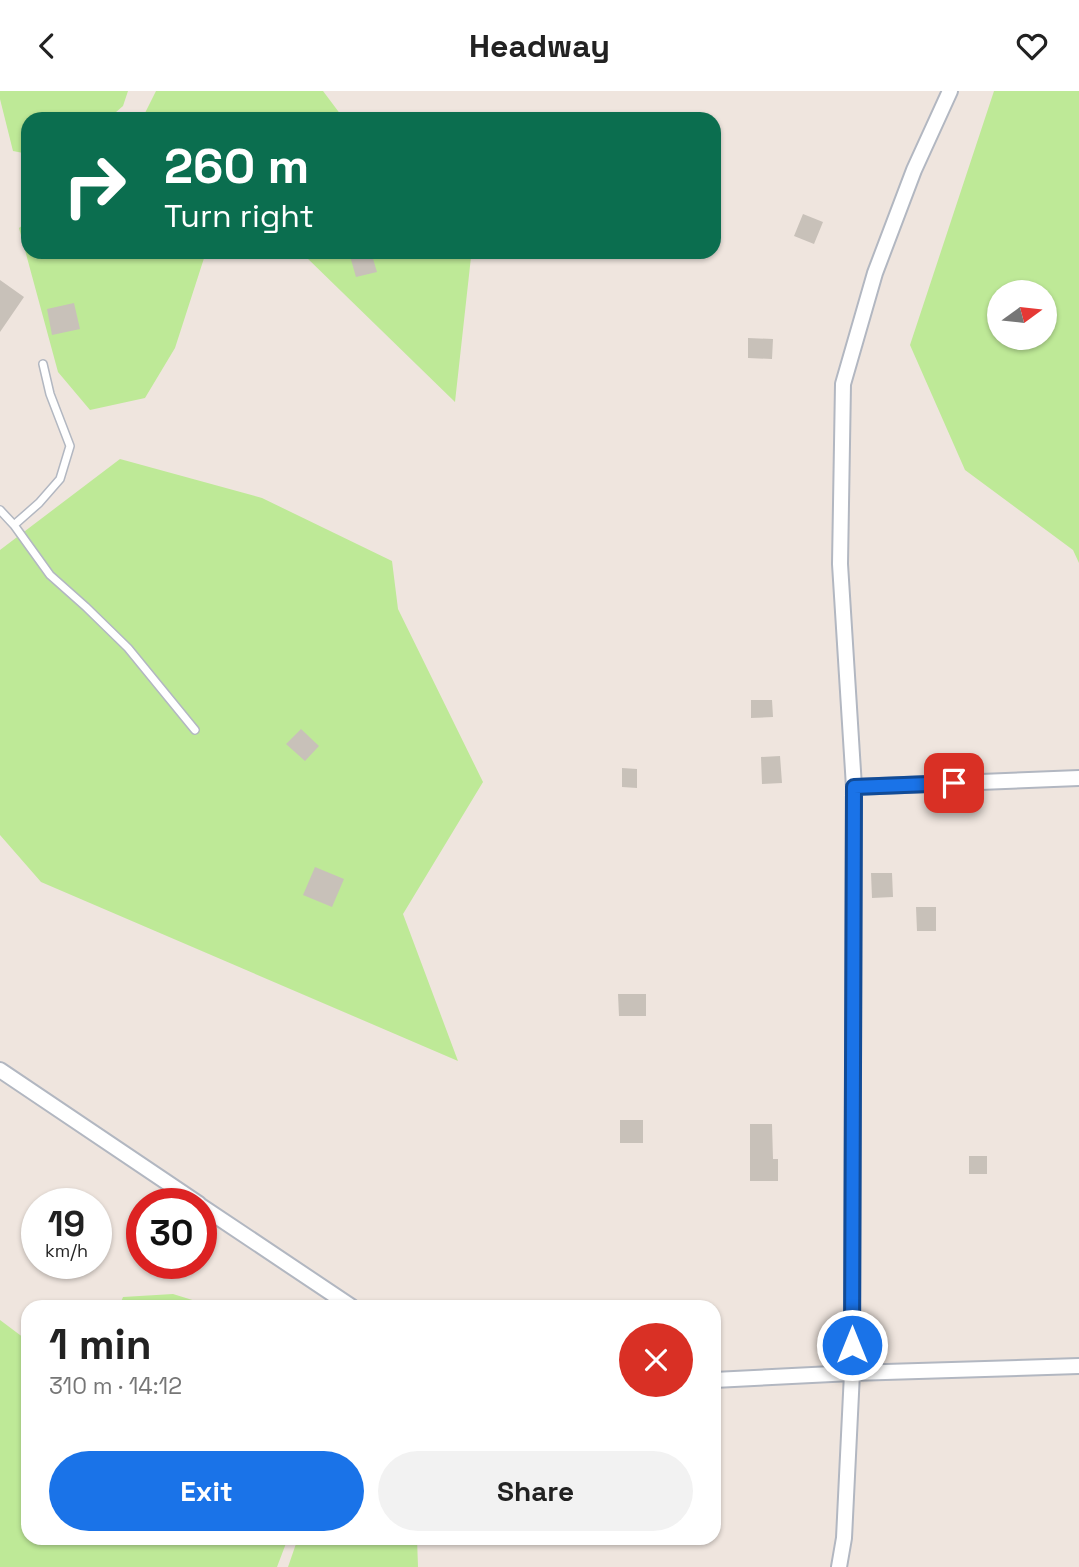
<!DOCTYPE html>
<meta charset="utf-8">
<style>
:root{--surface:#fff;--page:#f2f2f2;--text:#222;--muted:#767676;--accent:#1a73e8}
body{margin:0;font-family:"Space Grotesk",sans-serif;background:var(--page);color:var(--text);height:100vh;display:flex;flex-direction:column;font-size:26px;white-space:nowrap}
*{box-sizing:border-box;margin:0}
p{font-size:23px;color:var(--muted)}
.icon{flex:none;width:38px;height:38px;fill:none;stroke:currentColor;stroke-width:2;stroke-linecap:round;stroke-linejoin:round}
.map{position:relative;flex:1;overflow:hidden}
.panel{position:absolute;left:21px;top:1209px;width:700px;height:245px;display:flex;flex-direction:column;background:var(--surface);border-radius:21px;box-shadow:0 2px 5px #0004}
.panel>*{flex:none}
.guide{position:absolute;left:21px;top:21px;width:700px;height:147px;border-radius:21px;box-shadow:0 2px 5px #0004;background:#0b6e4f;color:#fff;overflow:hidden}
.needle{width:46px;rotate:75deg}
.fabs{position:absolute;left:987px;top:189px;display:grid;gap:14px}
.fabs a{display:grid;place-items:center;width:70px;height:70px;border-radius:50%;background:var(--surface);box-shadow:0 2px 5px #0004;font-size:35px}
.speed{position:absolute;left:21px;top:1097px;display:flex;gap:14px;font-size:35px;font-weight:700;text-align:center}
.speed>*{display:grid;place-content:center;width:91px;height:91px;border-radius:50%;background:var(--surface);box-shadow:0 2px 5px #0004;line-height:1}
.speed small{font-size:18px;font-weight:400}
.speed .limit{border:10px solid #d22;background:#fff;color:#111}
.pin{position:absolute;display:grid;place-items:center;width:60px;height:60px;color:#fff;margin:-30px;border-radius:14px;box-shadow:0 4px 10px #0006}
.me{position:absolute;width:77px;margin:-38px;rotate:0deg;stroke-linejoin:round;filter:drop-shadow(0 0 5px #0008)}
.turn{display:flex;align-items:center;gap:24px;height:147px;padding:0 28px;font-size:32px}
.turn .icon{width:91px;height:91px;stroke-width:2.5}
.turn b{display:block;font-size:49px;line-height:60px}
.round{display:grid;place-items:center;flex:none;width:74px;height:74px;border-radius:37px;background:var(--page)}
.summary{display:flex;align-items:center;justify-content:space-between;height:119px;padding:0 28px}
h1{font-size:42px;font-weight:800;line-height:52px}
.primary-button{display:flex;gap:14px;margin-top:auto;padding:14px 28px}
.primary-button a{flex:1;height:80px;border-radius:42px;background:var(--accent);color:#fff;font-size:28px;font-weight:800;line-height:80px;text-align:center}
.primary-button a+a{background:var(--page);color:var(--text)}
header{display:flex;justify-content:space-between;align-items:center;height:91px;padding:0 28px;background:var(--surface);font-size:32px;font-weight:800}
.map>svg:first-child{display:block}
</style>
<header><svg class="icon" aria-label="back" viewBox="0 0 24 24"><path d="M15 5l-7 7 7 7"/></svg>Headway<svg class="icon" aria-label="heart" viewBox="0 0 24 24"><path d="M12 20l-8-8c-3-5 5-10 8-4 3-6 11-1 8 4z"/></svg></header>
<div class="map">
<svg width="1079" height="1476" viewBox="0 0 1079 1476">
<rect width="100%" height="100%" fill="#efe5de"/>
<path fill="#bee997" fill-rule="evenodd" d="M0 0H128L123 15 108 28H28V63L13 60 0 8Z
M156 0H323L344 28H142Z
M994 0H1079V472L1073 459 965 379 910 254ZM1045 201V247H999V201Z
M28 130V161H206L175 257 145 307 90 319 58 281 19 137Z
M285 161H428L433 168 471 166 455 311 305 165Z
M120 368 262 407 392 470 398 518 483 691 403 823 458 970 41 791 0 744V459Z
M173 1203 215 1216H119L123 1206Z
M0 1229 28 1250V1447H288L277 1476H0Z
M298 1447H417L418 1476H288Z"/>
<path fill="#c8c1b9" d="M803 123 823 131 814 153 794 145Z
M366 161H371L377 181 356 186 350 165Z
M0 189 24 206 0 241Z
M74 212 80 238 52 244 47 218Z
M748 247 773 248 772 268 748 267Z
M751 609H772L773 626 751 627Z
M301 638 319 655 305 670 286 653Z
M780 665 782 692 762 693 761 666Z
M622 677 637 678V697L622 696Z
M315 776 344 788 332 816 303 804Z
M871 782H892L893 806 872 807Z
M916 816H936V840H917Z
M618 903H646V925H619Z
M620 1029H643V1052H620Z
M750 1033H772L773 1068H778V1090H750Z
M969 1065H987V1083H969Z"/>
<g fill="none" stroke-linecap="round" stroke-linejoin="round">
<g stroke="#b2b7c1" stroke-width="10">
<path id="service" d="M0 419 14 434 50 484 86 516 128 557 195 639
M14 434 39 412 60 388 70 355 50 303 43 273"/>
</g>
<g stroke="#b2b7c1" stroke-width="18">
<path id="minor" d="M854 696 1079 687
M0 979 199 1113
M201 1115 352 1216
M714 1289 852 1282 1079 1275
M839 1476 844 1447 852 1282 854 696 840 473 843 293 875 182 914 79 950 0"/>
</g>
<use href="#service" stroke="#fff" stroke-width="7"/>
<use href="#minor" stroke="#fff" stroke-width="14"/>
</g>
<g fill="none" stroke-linecap="round" stroke-linejoin="round">
<g stroke="#114b97" stroke-width="18">
<path id="route" d="M852 1254 854 696 954 692"/>
</g>
<use href="#route" stroke="#1a73e8" stroke-width="12"/>
</g>
</svg>
<div class="fabs">
<a><svg class="needle" viewBox="-14 -14 28 28"><path d="M0-13l5 13h-10z" fill="#e53935"/><path d="M0 13l5-13h-10z" fill="#767676"/></svg></a>
</div>
<div class="speed"><div>19<small>km/h</small></div><div class="limit">30</div></div>
<div class="pin" style="left:954px;top:692px;background:#d93025"><svg class="icon" aria-label="arrive" viewBox="0 0 24 24"><path d="M6 21V4h12l-3 4 3 4H6"/></svg></div>
<svg class="me" style="left:852px;top:1254px" viewBox="-20 -20 40 40"><circle r="17" fill="#1a73e8" stroke="#fff" stroke-width="3"/><path d="M0-11L8 9 0 5-8 9z" fill="#fff"/></svg>
<div class="guide">
<div class="turn"><svg class="icon" aria-label="right" viewBox="0 0 24 24"><path d="M7 20v-9h11M14 6l5 5-5 5"/></svg><div><b>260 m</b>Turn right</div></div>
</div>
<section class="panel">
<div class="summary"><div><h1>1 min</h1><p>310 m · 14:12</p></div><a class="round" style="background:#d93025;color:#fff"><svg class="icon" aria-label="close" viewBox="0 0 24 24"><path d="M6 6l12 12M18 6L6 18"/></svg></a></div>
<div class="primary-button"><a>Exit</a><a>Share</a></div>
</section>
</div>
